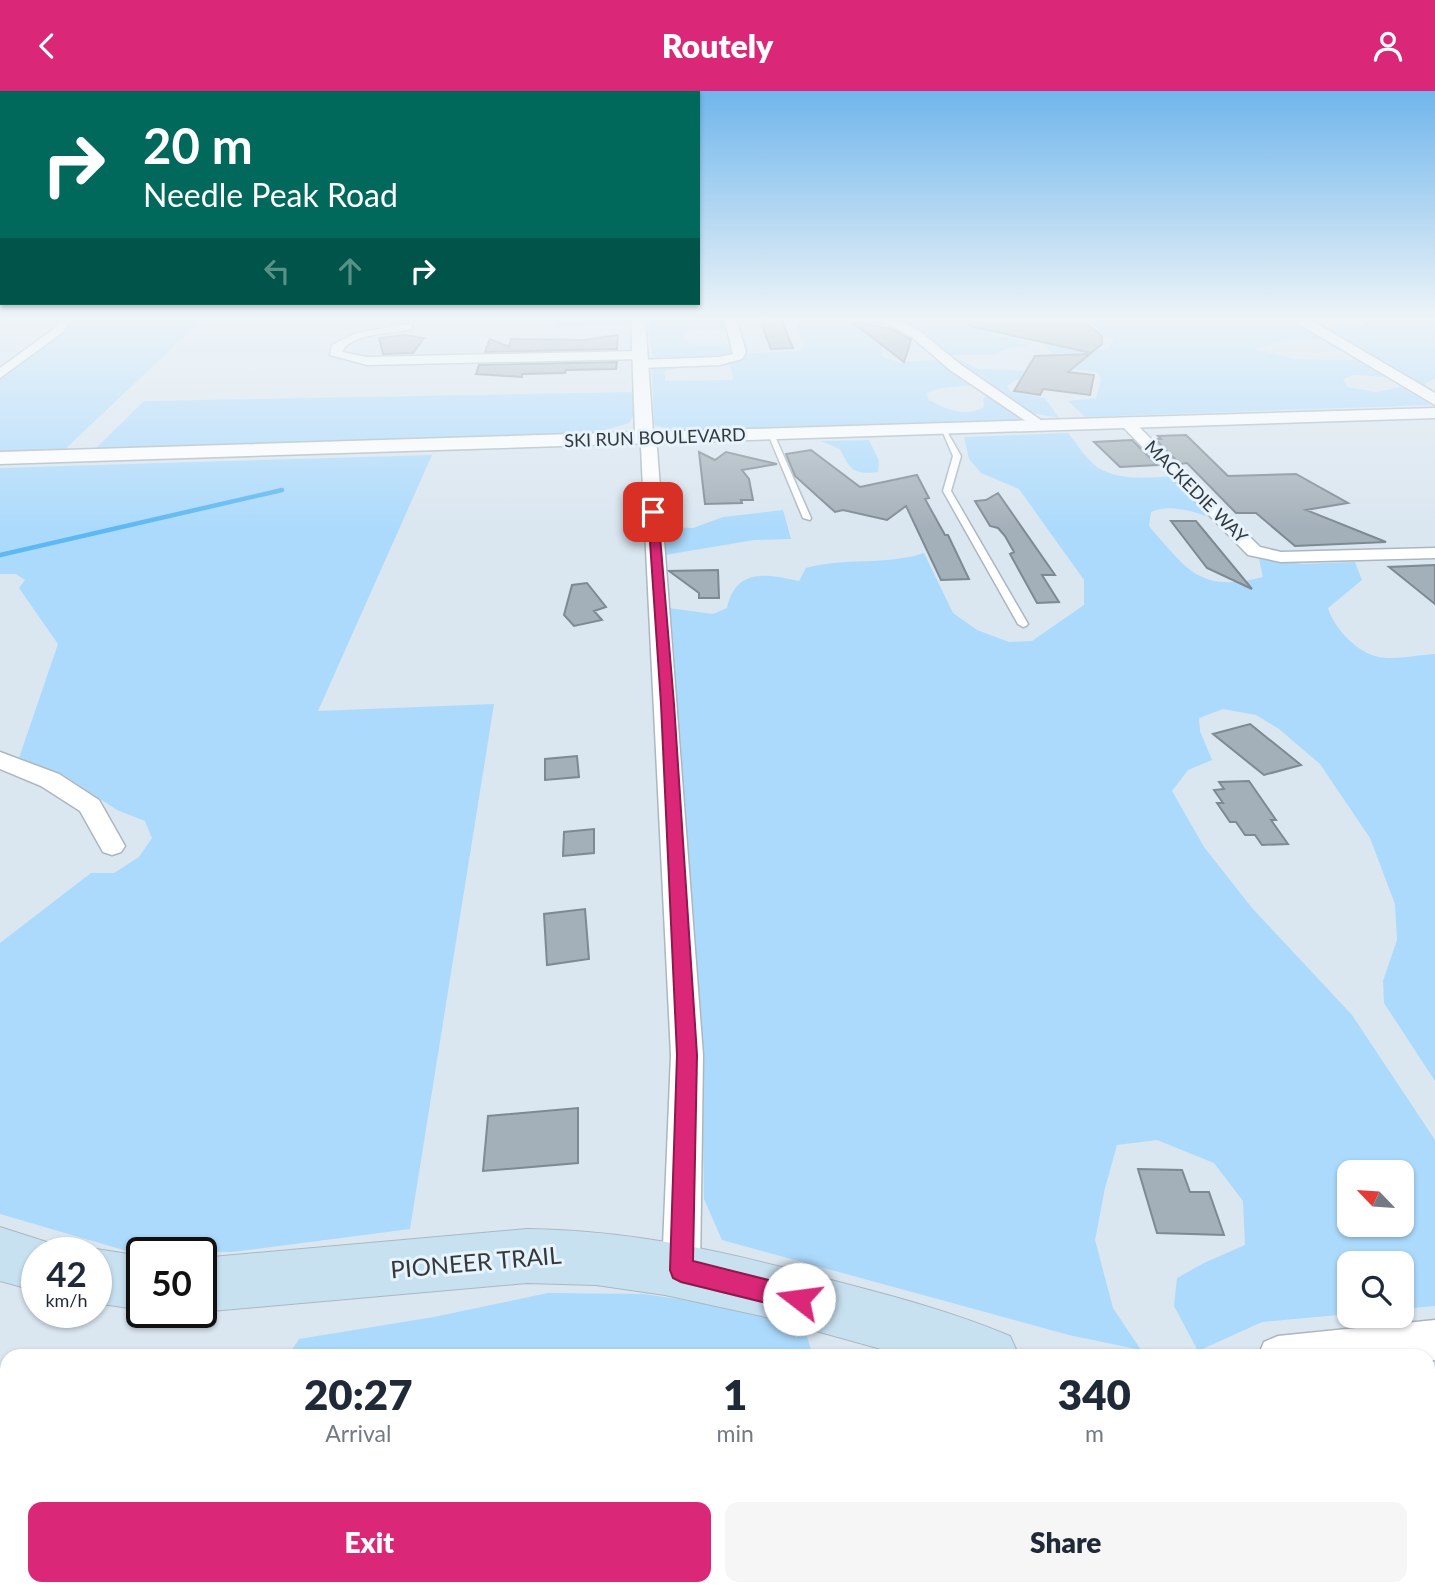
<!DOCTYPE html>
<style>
:root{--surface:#fff;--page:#f6f6f7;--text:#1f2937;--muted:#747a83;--accent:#db2777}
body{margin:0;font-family:Lato,sans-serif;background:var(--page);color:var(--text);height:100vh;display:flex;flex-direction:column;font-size:26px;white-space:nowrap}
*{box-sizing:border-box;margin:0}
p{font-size:23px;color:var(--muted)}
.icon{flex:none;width:38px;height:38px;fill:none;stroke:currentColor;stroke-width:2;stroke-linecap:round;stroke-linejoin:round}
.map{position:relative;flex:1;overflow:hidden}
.drawer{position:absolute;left:0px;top:1258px;width:1435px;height:247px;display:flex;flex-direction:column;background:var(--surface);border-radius:21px 21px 0 0;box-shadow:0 2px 5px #0004}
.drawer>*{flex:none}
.hud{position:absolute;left:0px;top:0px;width:700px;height:214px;box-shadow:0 2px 5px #0004;background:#00695c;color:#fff;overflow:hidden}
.needle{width:46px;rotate:295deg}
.buttons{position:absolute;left:1337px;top:1069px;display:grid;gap:14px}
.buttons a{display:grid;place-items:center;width:77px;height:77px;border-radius:14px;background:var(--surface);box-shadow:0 2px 5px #0004;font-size:35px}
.speed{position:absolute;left:21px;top:1146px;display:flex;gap:14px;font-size:35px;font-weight:700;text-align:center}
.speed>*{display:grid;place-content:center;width:91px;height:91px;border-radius:50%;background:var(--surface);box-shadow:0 2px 5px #0004;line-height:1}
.speed small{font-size:18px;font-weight:400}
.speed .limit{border:4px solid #111;border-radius:10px;background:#fff;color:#111}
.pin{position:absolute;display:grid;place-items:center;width:60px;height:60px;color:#fff;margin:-30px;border-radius:14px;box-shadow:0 4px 10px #0006}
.me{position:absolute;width:77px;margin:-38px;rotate:285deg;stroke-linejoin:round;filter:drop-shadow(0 0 5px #0008)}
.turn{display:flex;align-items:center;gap:24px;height:147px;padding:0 28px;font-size:32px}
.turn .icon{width:91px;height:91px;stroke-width:2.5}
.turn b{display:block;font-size:49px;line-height:60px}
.lanes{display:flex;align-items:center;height:66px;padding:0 28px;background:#0003;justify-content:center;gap:35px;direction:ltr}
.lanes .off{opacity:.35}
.eta{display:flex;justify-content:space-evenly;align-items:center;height:119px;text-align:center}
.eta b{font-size:42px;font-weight:800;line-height:49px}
.action{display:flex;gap:14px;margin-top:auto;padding:14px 28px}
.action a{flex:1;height:80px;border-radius:14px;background:var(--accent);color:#fff;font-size:28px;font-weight:800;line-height:80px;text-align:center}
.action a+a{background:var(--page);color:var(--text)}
header{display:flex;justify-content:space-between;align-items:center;height:91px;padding:0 28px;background:var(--accent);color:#fff;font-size:32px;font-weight:800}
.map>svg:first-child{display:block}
</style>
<header><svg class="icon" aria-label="back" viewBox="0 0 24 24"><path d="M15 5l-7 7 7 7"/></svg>Routely<svg class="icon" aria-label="person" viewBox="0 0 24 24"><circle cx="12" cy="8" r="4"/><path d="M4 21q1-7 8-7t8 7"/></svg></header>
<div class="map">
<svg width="1435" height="1504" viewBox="0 0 1435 1504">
<rect width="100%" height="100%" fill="#dae6f0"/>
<path fill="#acdafc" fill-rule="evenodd" d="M75 227 203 228 63 360 0 362V287L72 233Z
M557 227H630V234L555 236Z
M724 227 728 239 684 240 683 249 694 254 732 253V264L657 269 652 267 649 229Z
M796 227H878L890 233 868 236 863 241 881 249V265L898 271 940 269 972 294 940 297 927 302 928 308C944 318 966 327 984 316L983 308 987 304 1019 326V329L674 339 654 334 652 278 657 275 695 273 665 280V290L733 289 729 271 738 269 746 262 799 260 805 253 796 239 800 231Z
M892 227H991L977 236 980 241 1015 248 1027 254 1026 256 1005 258 994 264H944Z
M1082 227H1286L1321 248 1286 249 1255 258 1296 268 1356 269 1385 286 1354 284 1343 288 1348 296 1376 301 1401 296 1432 314 1085 326 1068 310 1096 307 1101 287 1096 281 1063 277 1045 255C1065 249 1088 263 1109 257L1114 248 1097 242 1096 236Z
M1349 227H1435V288L1426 292 1424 297 1320 237 1363 236 1366 233Z
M949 268H958L978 278 1041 280 1029 289H1016L1007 295 1011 301 1045 307 1059 327 1032 322Z
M634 301V324L629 332 588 344 94 359 144 310Z
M1068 342C1077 353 1086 368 1097 376 1118 390 1149 387 1172 385L1213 427C1193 421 1171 412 1151 421L1149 435C1188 480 1200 502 1263 486L1259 468 1304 473 1355 471 1362 489 1328 517C1334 537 1357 562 1379 566 1395 569 1418 564 1435 563V990L1384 912 1383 890 1397 849 1395 813 1370 747 1320 673 1279 638 1256 624 1223 618 1199 627 1200 640 1212 669 1188 679 1172 700 1204 756 1252 817 1352 924 1435 1049V1215L1402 1218V1172H1349V1223L1262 1231 1198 1260 1174 1215 1177 1187 1204 1172 1245 1154 1243 1110 1214 1072 1157 1049 1117 1054 1105 1097 1095 1149 1113 1217 1141 1259 1069 1244 722 1149 704 1108 702 997 694 843 669 517 713 523 727 517C736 476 768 483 799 490L806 477C845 466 885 475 924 462L953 522 977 539 1009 551 1032 550 1084 514V489L1019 398 981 382 969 368 964 346ZM1349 1082H1402V1134H1349Z
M869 349 879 370 878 381C854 384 850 379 840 358L821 350Z
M432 364 318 620 494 613 410 1138 232 1161 127 1160 0 1123V852L91 782H114L139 766 152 747 145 730 117 719 65 685 19 667 58 553 19 497 25 489 16 483H0V377Z
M783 419 791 448 754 449 665 464 663 436 693 437 723 426Z
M548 1202 644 1203 732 1216 804 1236 813 1265H288L299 1248 434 1226Z
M141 1498H884L886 1504H137Z"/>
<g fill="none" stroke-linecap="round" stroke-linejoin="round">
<path stroke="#5db8f3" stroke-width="4.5" d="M0 464 282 399"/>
</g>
<path fill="#a4b0b9" stroke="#7e8992" stroke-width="2" d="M971 227H1080L1102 245V253L1091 262 970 235Z
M781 228 793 257 771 258 760 229Z
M851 230 892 238 911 249 904 271Z
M405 244 424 247 413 262 383 263 379 247Z
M618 244 617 258 485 261 490 248 509 256 511 248 584 249Z
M1090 263 1068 281 1094 284 1090 304 1043 298 1040 304 1014 300 1035 265Z
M617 271 616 278 566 279 565 282 522 283V286L476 283 479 274Z
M1186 344 1228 385 1296 383 1348 412 1306 419 1386 451 1295 455 1256 422H1236L1187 372 1180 373 1155 348H1161L1158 345Z
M1132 349 1157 374 1120 376 1094 351Z
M811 359 860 396 917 384 929 407 925 408 945 444H948L969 488 941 489 906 415 887 429 843 419 835 421 795 385 786 363Z
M699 361 715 369 726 361 777 373 742 379 749 388 753 409H741L742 412 705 413Z
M998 402 1055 484H1042L1059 511 1037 512 1010 463 1014 461 1005 445 998 437 990 435 975 410 986 409Z
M1171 430H1196L1252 498 1207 477Z
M1435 474V513L1389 476Z
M718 479 719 507H699V502L669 480Z
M587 492 606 516 594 520 602 529 574 535 564 524 572 494Z
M1250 633 1301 674 1264 684 1213 643Z
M577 665 579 686 545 689V668Z
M1249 690 1276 729H1271L1288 753 1262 754 1255 744H1245L1236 731H1230L1217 712H1223L1214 699 1224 698 1219 691Z
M594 738V762L563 765 564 741Z
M585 818 589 868 547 874 544 823Z
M578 1017V1072L483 1080 488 1025Z
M1138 1078 1182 1079 1190 1101H1209L1224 1144 1157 1142Z"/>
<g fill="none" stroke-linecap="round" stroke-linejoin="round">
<g stroke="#abb7c0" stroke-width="3">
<path id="service" d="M941 337H945L961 365 951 400 1028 533 1026 535 1023 536 1018 533 943 400 953 365Z
M771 341 774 343 811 427 810 429 803 427 768 343Z"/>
</g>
<g stroke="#abb7c0" stroke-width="3">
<path id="minor" d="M61 227H73L63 241 0 287V277L55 237Z
M724 227H736L746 261 742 268 720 274 640 277 634 273 640 269 719 266 733 263Z
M879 227H894L921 241 960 273 1048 334 1041 338 1036 337 950 279 913 247Z
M408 233 412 234V238C393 243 351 241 342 261L367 266 640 260 646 264 640 268 367 274 330 264 332 254 356 242Z
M1127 328 1132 329 1260 456 1281 461 1435 457V467L1281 471 1248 464 1122 335 1120 332 1122 329Z
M646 343 651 344 657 357 703 964 700 1179 695 1193 681 1198 667 1193 662 1179 671 964 641 357 639 347Z
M0 661 59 683 99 709 125 755 121 761 112 764 103 761 80 720 41 695 0 678Z
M1435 1229V1269L1428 1270V1265H1258L1264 1251 1278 1245Z"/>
</g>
<g stroke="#abb7c0" stroke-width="3">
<path id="tertiary" d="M631 227H645L653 341 1435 317V327L0 373V361L635 341Z
M1289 227H1307L1435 302V314Z"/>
</g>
<g stroke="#abb7c0" stroke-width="2">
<path id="secondary" d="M0 1136 56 1154 59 1162H37V1200L0 1190Z
M527 1138C630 1139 728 1161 827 1188 889 1204 951 1220 1010 1245L1019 1265H906L766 1226 665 1204 596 1194 527 1192 201 1221V1167Z
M96 1158 142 1165V1219L96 1212V1162H86Z
M1428 1472 1435 1475V1504H1380L1378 1498H1428Z"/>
</g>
<use href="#service" fill="#fff" fill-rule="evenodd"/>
<use href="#minor" fill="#fff" fill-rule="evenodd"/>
<use href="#tertiary" fill="#fff" fill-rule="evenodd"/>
<use href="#secondary" fill="#c8e1f1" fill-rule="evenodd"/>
</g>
<linearGradient id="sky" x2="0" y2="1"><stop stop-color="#70b6ec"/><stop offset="0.52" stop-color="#eef4f8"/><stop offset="1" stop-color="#eef4f8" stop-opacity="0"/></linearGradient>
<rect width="1435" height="438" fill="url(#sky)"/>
<path fill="#db2777" stroke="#8e194d" stroke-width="2" d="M653 418 658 421 674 613 697 964 693 1170 808 1199 811 1208 808 1216 799 1220 681 1191 673 1187 670 1179 677 964 661 613 648 421Z"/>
<g text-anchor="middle" stroke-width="6" stroke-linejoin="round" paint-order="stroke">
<g font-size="18" fill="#34393c" stroke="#e7f4fd">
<text transform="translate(655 347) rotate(-2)" y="6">SKI RUN BOULEVARD</text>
<text transform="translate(1196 401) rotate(45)" y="6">MACKEDIE WAY</text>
</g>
<g font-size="24" fill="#34393c" stroke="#e7f4fd">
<text transform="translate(476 1172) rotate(-5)" y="8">PIONEER TRAIL</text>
</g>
</g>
</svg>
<div class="buttons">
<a><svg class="needle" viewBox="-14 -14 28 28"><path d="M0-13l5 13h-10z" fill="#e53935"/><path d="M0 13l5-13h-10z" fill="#747a83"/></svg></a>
<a><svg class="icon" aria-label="search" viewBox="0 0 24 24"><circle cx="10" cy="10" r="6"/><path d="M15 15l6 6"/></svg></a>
</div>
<div class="speed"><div>42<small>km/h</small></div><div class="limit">50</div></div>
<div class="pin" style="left:653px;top:421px;background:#d93025"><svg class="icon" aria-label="arrive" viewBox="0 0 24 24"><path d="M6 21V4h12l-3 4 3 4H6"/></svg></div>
<svg class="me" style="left:799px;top:1208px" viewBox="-20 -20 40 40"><circle r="19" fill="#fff"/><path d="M0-13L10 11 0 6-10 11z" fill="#db2777"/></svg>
<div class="hud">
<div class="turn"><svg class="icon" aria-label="right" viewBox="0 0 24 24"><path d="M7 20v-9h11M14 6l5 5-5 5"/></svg><div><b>20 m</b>Needle Peak Road</div></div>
<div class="lanes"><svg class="icon off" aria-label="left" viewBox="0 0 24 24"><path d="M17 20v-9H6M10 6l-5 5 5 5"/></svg><svg class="icon off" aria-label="ahead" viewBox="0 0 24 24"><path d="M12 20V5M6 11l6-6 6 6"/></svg><svg class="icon" aria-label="right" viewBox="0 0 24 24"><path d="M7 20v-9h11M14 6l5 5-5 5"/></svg></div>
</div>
<section class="drawer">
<div class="eta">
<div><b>20:27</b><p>Arrival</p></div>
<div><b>1</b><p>min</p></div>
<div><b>340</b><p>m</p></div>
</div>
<div class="action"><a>Exit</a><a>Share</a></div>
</section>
</div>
